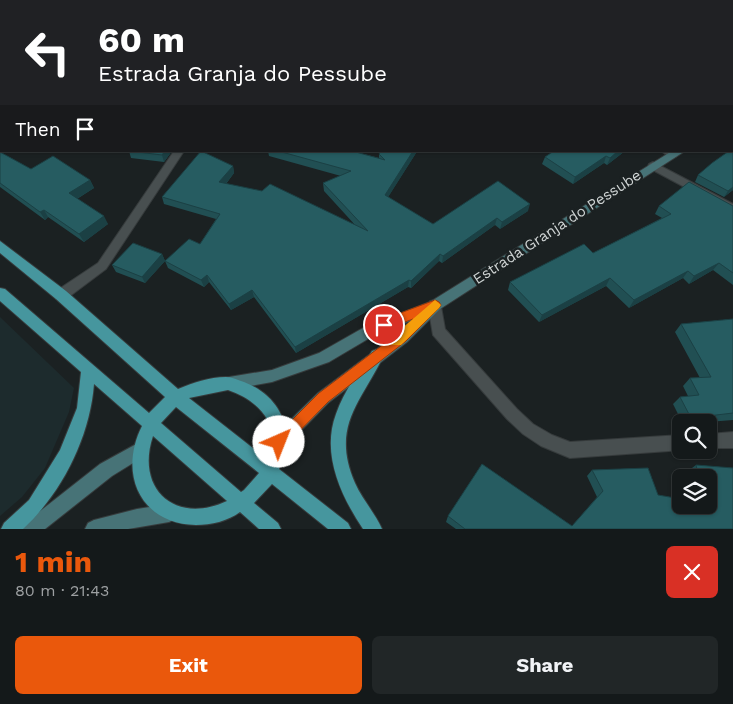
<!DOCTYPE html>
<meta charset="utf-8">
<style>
:root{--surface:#14191a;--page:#212627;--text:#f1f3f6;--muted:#9da0a2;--line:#333839;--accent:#ea580c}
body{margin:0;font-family:"Work Sans",sans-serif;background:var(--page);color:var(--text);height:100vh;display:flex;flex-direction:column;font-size:19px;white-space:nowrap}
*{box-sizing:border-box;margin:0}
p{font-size:16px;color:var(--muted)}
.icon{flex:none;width:28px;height:28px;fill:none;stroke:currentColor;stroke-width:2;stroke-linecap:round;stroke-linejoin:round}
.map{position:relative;height:529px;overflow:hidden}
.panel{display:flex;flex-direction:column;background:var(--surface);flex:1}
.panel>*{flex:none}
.top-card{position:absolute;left:0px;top:0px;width:734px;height:152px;box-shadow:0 1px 4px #0004,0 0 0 1px var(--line);background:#202124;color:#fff;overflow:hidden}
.buttons{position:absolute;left:672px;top:414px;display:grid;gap:10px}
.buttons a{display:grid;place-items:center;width:45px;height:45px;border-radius:8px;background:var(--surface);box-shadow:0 1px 4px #0004,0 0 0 1px var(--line);font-size:25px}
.pin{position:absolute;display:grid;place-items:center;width:42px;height:42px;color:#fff;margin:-21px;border:2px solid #fff;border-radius:50%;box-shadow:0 1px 5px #0007}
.me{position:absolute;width:55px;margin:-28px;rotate:44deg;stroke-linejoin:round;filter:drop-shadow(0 0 4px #0008)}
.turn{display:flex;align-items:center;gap:18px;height:105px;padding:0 15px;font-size:22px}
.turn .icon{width:65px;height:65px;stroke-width:2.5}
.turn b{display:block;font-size:35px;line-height:42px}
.then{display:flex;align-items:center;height:48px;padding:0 15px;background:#0003;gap:10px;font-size:19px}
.round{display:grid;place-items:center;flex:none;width:52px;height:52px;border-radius:8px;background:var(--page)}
.head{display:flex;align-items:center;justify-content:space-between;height:85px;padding:0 15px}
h1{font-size:30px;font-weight:700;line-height:38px;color:var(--accent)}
.cta{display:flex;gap:10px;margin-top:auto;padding:10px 15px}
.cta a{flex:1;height:58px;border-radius:8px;background:var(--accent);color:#fff;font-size:20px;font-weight:700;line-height:58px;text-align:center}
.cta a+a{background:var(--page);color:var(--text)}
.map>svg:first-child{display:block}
</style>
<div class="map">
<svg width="733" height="529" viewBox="0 0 733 529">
<rect width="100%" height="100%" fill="#1b2122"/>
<path fill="#1d2b2d" d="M0 317 74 388 69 412 45 468 22 497 0 516Z"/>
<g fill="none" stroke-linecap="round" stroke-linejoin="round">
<path fill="#57433f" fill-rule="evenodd" d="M732 103H733V105H732Z"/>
<g stroke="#363b3c" stroke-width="2">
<path id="minor" d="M500 0H508L509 1H501Z
M174 151H184L106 269 66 299H56L54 295 56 291 98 263Z
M661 151H673L677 156 672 159Z
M653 162 733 204V213L649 168 648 166 649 164Z
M435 300 440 301 445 329 517 409 533 424 552 435 570 442 681 435 683 450 570 458 541 446 523 434 507 419 433 335 428 305 430 301Z
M733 432V448H709V434Z"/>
</g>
<g stroke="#363b3c" stroke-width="2">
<path id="secondary" d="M733 115V122H732V115Z
M672 151H685L440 309 407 342 328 403 285 447 279 450 273 447 271 442 273 437 318 393 397 334 410 321 373 336 329 362 272 382 228 390 223 388 221 383 223 378 272 370 319 353 363 328 430 302Z
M140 442 146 445 148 450 146 455 112 476 45 529H22L25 523 100 464Z
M169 504 175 507 178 513 175 519 169 522 128 529H85L88 523 94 520 137 509Z"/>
</g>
<g stroke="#363b3c" stroke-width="2">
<path id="primary" d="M0 241 66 291 178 389C193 383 209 377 226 377 232 377 238 380 244 382 281 396 297 433 279 469L348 523 351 529H328L272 484 254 503 278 523 281 529H259L240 512C228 521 211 525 196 525 140 524 118 473 142 426L94 384C90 437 62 493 23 529H1L4 523 29 500 60 450 77 408 81 372 0 301V288L5 289 149 413 165 397 56 299 0 253ZM228 390C258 400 284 426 267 459L189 398ZM176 407 259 473 244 490 241 492 161 423ZM153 436 227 501C176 525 135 490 153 436Z
M377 349 382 351 384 355C362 401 330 426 355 483 362 499 375 513 382 529H363C341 496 321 454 336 414 344 391 359 371 372 351Z"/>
</g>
<use href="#minor" fill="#484f50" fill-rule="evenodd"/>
<use href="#secondary" fill="#477377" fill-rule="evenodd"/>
<use href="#primary" fill="#46969e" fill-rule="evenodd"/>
</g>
<path fill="#214f53" d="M224 0H307V1H230Z
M733 148V190L724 197 695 182 698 175Z
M129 151H172L164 162 131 158Z
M268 151H352L379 158V154L416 153 388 197 433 224 528 211 500 229 495 225 442 263 439 261 411 288 408 287 296 353 254 297 231 310 209 282 204 287 168 268 165 261 145 283 116 272 112 265 162 254 165 261 200 244 216 219 164 204 162 197 233 166 234 173 226 184 356 226 324 191 323 183 341 176 269 156Z
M554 151H625L607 165 604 163 573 184 542 164 545 157Z
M0 152 31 169 90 180 94 188 77 199 108 224 84 242 48 217 45 220 0 187Z
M659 206H733V285L713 270 689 284 683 278 629 308 606 286 539 322 508 290 510 282 593 253 662 218 655 214Z
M733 319V420L708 422H682L673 404 680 397 688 396 683 386 690 378H700L675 332 681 324Z
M482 464 572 526 597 497 587 476 592 470 648 468 658 495 681 499V505H709V478H690L688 471 696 465 733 468V529H456L446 522 448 516Z"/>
<path fill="#1b4044" d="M0 54H1V62L0 63Z
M1 132V143L0 144V133Z
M165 151H172L164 162 162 155Z
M413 151H416V153L385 202V195Z
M618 151H625L607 165 610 158Z
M606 156 604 163 573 184 575 177Z
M233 166 234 173 221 190 219 182Z
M90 180 94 188 73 201 69 193Z
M733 187V190L724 197 728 191Z
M530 204 528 211 500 229 502 222Z
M44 210 48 217 45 220 40 212Z
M104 216 108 224 84 242 79 234Z
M497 218 495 225 442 263 443 256Z
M162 254 165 261 145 283 142 277Z
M440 254 439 261 411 288V281Z
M719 263 713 270 689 284 694 276Z
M688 271 683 278 629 308 634 300Z
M207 275 209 282 204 287 201 280Z
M610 278 606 286 539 322 542 315Z
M409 280 408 287 296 353 295 347Z
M252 290 254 297 231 310 229 304Z"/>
<path fill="#265c61" stroke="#1b4044" d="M0 0H134L132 1H1V54H0Z
M246 0H302L300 1H244Z
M388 0H465V1H389Z
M0 112H1V132L0 133Z
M733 148V187L728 191 698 175 712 163 729 151H732Z
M129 151H165L162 155Z
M201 151 233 166 219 182 262 191 270 184 368 231 323 183 351 171 278 151H352L385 160 379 154 381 151H413L385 195 433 224 498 181 530 204 502 222 497 218 443 256 440 254 411 281 409 280 295 347 252 290 229 304 207 275 201 280 165 261 189 239 200 244 220 214 162 197Z
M554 151H618L610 158 606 156 575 177 545 157Z
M0 152 31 169 53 156 90 180 69 193 104 216 79 234 44 210 40 212 0 183Z
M689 182 733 206V273L719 263 694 276 688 271 634 300 610 278 542 315 510 282 584 244 593 253 671 214 659 206Z
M133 243 162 254 142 277 112 265Z
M733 319V413L691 418 680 397 699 395 690 378 711 377 681 324Z
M482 464 572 526 603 491 592 470 648 468 658 495 681 499V505H709V478H699L696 465 733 468V529H465L448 516Z"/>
<path fill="#ea580c" stroke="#983908" d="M435 300 439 302 441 305 439 308 406 341 328 402 284 447 279 449 274 447 271 442 274 438 319 393 397 334 413 319 384 330 379 328 378 325 379 321Z"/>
<path fill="#f59e0b" d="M435 300 441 305 439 308 401 345H392L390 341 392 337Z"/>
<g text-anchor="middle" stroke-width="5" stroke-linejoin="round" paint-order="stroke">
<g font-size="15" fill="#ced3d3" stroke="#1b2122">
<text transform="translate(557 227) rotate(-33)" y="5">Estrada Granja do Pessube</text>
</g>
</g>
</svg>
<div class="buttons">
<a><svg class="icon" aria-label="search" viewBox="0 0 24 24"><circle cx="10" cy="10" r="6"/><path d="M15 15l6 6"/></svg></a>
<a><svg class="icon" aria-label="layers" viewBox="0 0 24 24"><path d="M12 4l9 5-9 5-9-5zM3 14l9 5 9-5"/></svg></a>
</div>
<div class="pin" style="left:384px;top:325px;background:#d93025"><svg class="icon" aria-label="arrive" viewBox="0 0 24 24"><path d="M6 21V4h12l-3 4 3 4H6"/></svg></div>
<svg class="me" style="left:279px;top:442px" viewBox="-20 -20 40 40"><circle r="19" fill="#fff"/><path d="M0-13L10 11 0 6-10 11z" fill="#ea580c"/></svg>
<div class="top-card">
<div class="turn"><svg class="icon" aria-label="left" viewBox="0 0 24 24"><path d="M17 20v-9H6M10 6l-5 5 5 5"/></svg><div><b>60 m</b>Estrada Granja do Pessube</div></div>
<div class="then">Then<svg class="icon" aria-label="arrive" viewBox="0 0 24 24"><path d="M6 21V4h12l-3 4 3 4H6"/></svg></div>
</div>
</div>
<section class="panel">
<div class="head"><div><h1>1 min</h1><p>80 m · 21:43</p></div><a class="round" style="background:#d93025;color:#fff"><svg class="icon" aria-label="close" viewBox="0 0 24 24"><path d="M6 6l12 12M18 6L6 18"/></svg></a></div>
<div class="cta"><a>Exit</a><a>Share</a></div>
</section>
